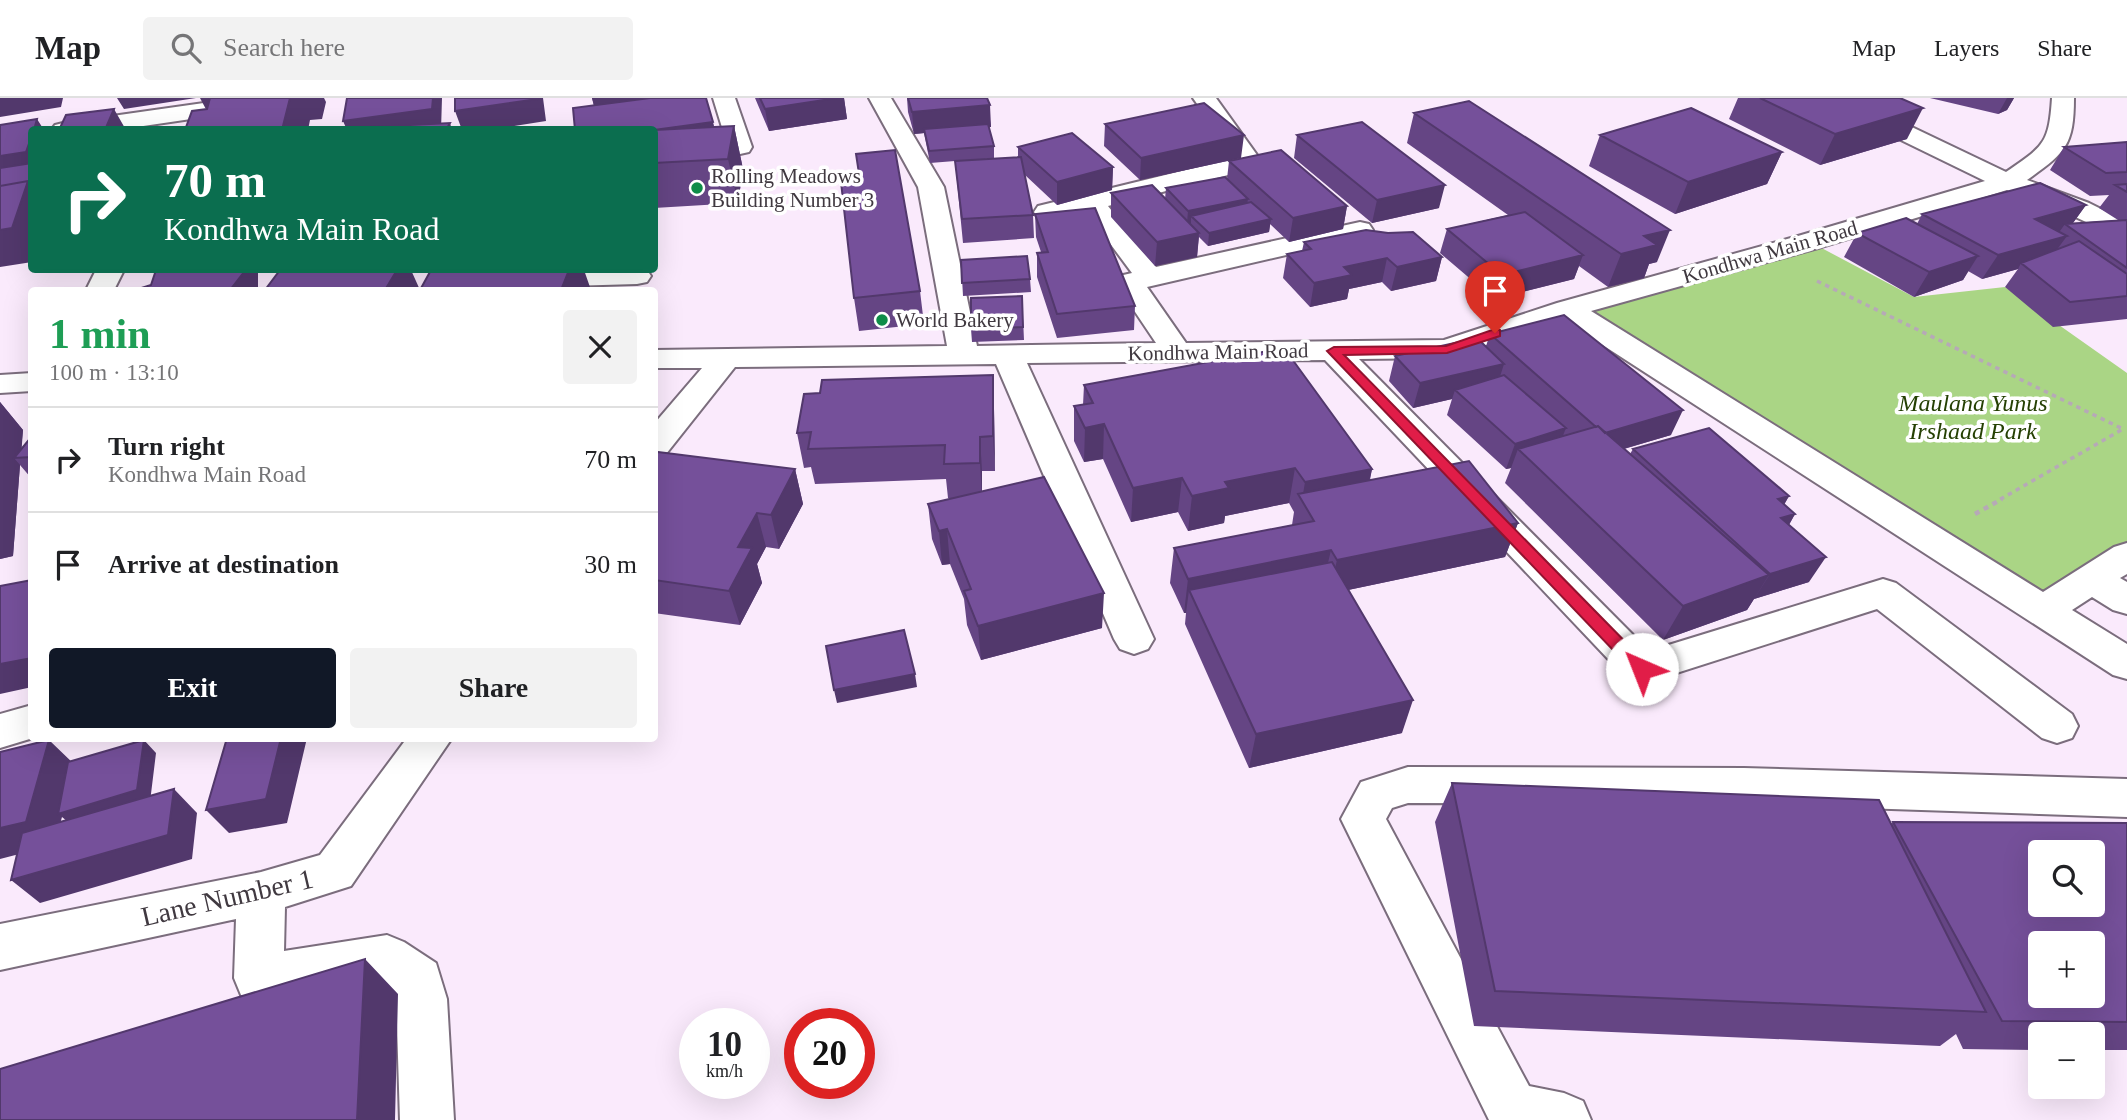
<!DOCTYPE html>
<meta charset="utf-8">
<style>
:root{--surface:#fff;--page:#f2f2f2;--text:#202124;--muted:#757577;--line:#e0e0e0;--accent:#111827}
body{margin:0;font-family:Georgia,serif;background:var(--page);color:var(--text);height:100vh;display:flex;flex-direction:column;font-size:26px;white-space:nowrap}
*{box-sizing:border-box;margin:0}
p{font-size:23px;color:var(--muted)}
.icon{flex:none;width:38px;height:38px;fill:none;stroke:currentColor;stroke-width:2;stroke-linecap:round;stroke-linejoin:round}
.map{position:relative;flex:1;overflow:hidden}
.details{position:absolute;left:28px;top:189px;width:630px;height:455px;display:flex;flex-direction:column;background:var(--surface);border-radius:7px;box-shadow:0 7px 28px #0002}
.details>*{flex:none}
.top-card{position:absolute;left:28px;top:28px;width:630px;height:147px;border-radius:7px;box-shadow:0 7px 28px #0002;background:#0b6e4f;color:#fff;overflow:hidden}
.tools{position:absolute;left:2028px;top:742px;display:grid;gap:14px}
.tools a{display:grid;place-items:center;width:77px;height:77px;border-radius:7px;background:var(--surface);box-shadow:0 7px 28px #0002;font-size:35px}
.speed{position:absolute;left:679px;top:910px;display:flex;gap:14px;font-size:35px;font-weight:700;text-align:center}
.speed>*{display:grid;place-content:center;width:91px;height:91px;border-radius:50%;background:var(--surface);box-shadow:0 7px 28px #0002;line-height:1}
.speed small{font-size:18px;font-weight:400}
.speed .limit{border:10px solid #d22;background:#fff;color:#111}
.pin{position:absolute;display:grid;place-items:center;width:60px;height:60px;color:#fff;margin:-72px -30px;border-radius:50% 50% 50% 0;rotate:-45deg;box-shadow:0 0 7px #0007}
.pin .icon{rotate:45deg}
.me{position:absolute;width:77px;margin:-38px;rotate:316deg;stroke-linejoin:round;filter:drop-shadow(0 0 5px #0008)}
.turn{display:flex;align-items:center;gap:24px;height:147px;padding:0 21px;font-size:32px}
.turn .icon{width:91px;height:91px;stroke-width:2.5}
.turn b{display:block;font-size:49px;line-height:60px}
.round{display:grid;place-items:center;flex:none;width:74px;height:74px;border-radius:7px;background:var(--page)}
.head{display:flex;align-items:center;justify-content:space-between;height:119px;padding:0 21px}
h1{font-size:42px;font-weight:700;line-height:52px;color:#1e9e55}
.button{display:flex;gap:14px;margin-top:auto;padding:14px 21px}
.button a{flex:1;height:80px;border-radius:7px;background:var(--accent);color:#fff;font-size:28px;font-weight:700;line-height:80px;text-align:center}
.button a+a{background:var(--page);color:var(--text)}
ul{padding:0;list-style:none}
li{display:flex;align-items:center;gap:21px;height:105px;padding:0 21px;border-top:2px solid var(--line)}
li div{flex:1}
li b{display:block;font-size:26px}
li em{font-style:normal}
header{display:flex;align-items:center;gap:42px;box-sizing:border-box;height:98px;padding:0 35px;background:var(--surface);border-bottom:2px solid var(--line)}
header strong{font-size:33px}
nav{display:flex;gap:38px;margin-inline-start:auto;font-size:24px}
.search{width:490px;height:63px;background:var(--page);display:flex;align-items:center;gap:18px;box-sizing:border-box;padding:0 24px;border-radius:7px;color:var(--muted);font-size:26px}
.map>svg:first-child{display:block}
</style>
<header>
<strong>Map</strong>
<div class="search"><svg class="icon" aria-label="search" viewBox="0 0 24 24"><circle cx="10" cy="10" r="6"/><path d="M15 15l6 6"/></svg>Search here</div>
<nav><a>Map</a><a>Layers</a><a>Share</a></nav>
</header>
<div class="map">
<svg width="2127" height="1022" viewBox="0 0 2127 1022">
<rect width="100%" height="100%" fill="#faeafc"/>
<path fill="#aad585" d="M1797 137 1914 199 2005 189 2127 275V473L2044 512 1567 211Z"/>
<g fill="none" stroke-linecap="round" stroke-linejoin="round">
<g stroke="#7b6d7d" stroke-width="4">
<path id="minor" d="M239 0H298L295 5 287 7 116 32H51L55 27 63 25Z
M713 0H735L752 49 749 54 740 56 731 54 728 49Z
M869 0H891L944 89 977 248 1156 245 1115 184 1119 178 1132 175 1086 113 1047 122 1038 120 1034 114 1038 108 1235 60 1193 0H1216L1262 64 1259 69 1108 108 1156 169 1360 124 1369 126 1373 132 1369 138 1147 189 1186 245 1444 242 1557 205 1798 138 1985 83 1825 5 1822 0H1851L2006 74C2043 48 2049 47 2052 0H2074C2074 48 2065 55 2027 82L2089 105 2127 124V143L2071 117 2007 92 1818 150 1591 213 2043 494 2114 449 2127 445V476L2120 480 2127 484V516L2113 512 2092 499 2072 512 2127 546V581L2113 577 1564 222 1447 260 1359 261 1649 553 1883 481 1896 485 2072 616 2078 628 2072 640 2057 645 2042 640 1877 511 1642 586 1628 582 1325 262 1027 265 1154 541 1148 551 1134 556 1120 551 1114 541 996 266 735 269 666 356 654 359V326L702 270H654V252L947 248 918 89Z
M96 172H124L114 192H86Z
M647 172 651 178 647 184 637 186 534 189 524 187 520 181 524 175 534 173Z
M32 275V293L0 295V277Z
M32 607 33 640 0 650V616Z
M407 640H452L351 788 285 809 284 853 387 837 404 844 436 865 447 901 454 1022H400L396 895 380 884 259 904 241 897 234 880 236 821 0 872V826L261 774 320 757Z
M1408 669 1744 670 2127 681V719L1744 706 1408 705 1392 710 1386 721 1529 988 1564 995 1583 1003 1591 1022H1489L1341 721 1361 684Z"/>
</g>
<path stroke="#b6a9b7" stroke-width="3.5" stroke-dasharray="4.5 4.5" stroke-linecap="butt" d="M1817 183 2123 331 1999 402"/>
<path stroke="#b6a9b7" stroke-width="4.5" stroke-dasharray="5 5" stroke-linecap="butt" d="M1975 416 2002 401"/>
<use href="#minor" fill="#fff" fill-rule="evenodd"/>
</g>
<path fill="#654584" d="M592 0H706L714 29 734 28 743 71 738 105 654 110V32L594 8Z
M755 0H844L847 21 769 33Z
M907 0H987L991 29H989L994 48V60L966 63 1018 59V49L1113 69 1112 92 1057 107 1025 77 1033 117 1034 140 963 145 955 63 930 65 924 35 914 36 908 14Z
M1738 0H1900L1907 41 1820 67 1729 21Z
M1930 0H2014L2007 12 1998 16Z
M1414 15 1657 164 1649 166 1644 180 1608 189 1579 168 1574 181 1494 201 1440 155 1447 131 1508 117 1407 45Z
M1105 26 1241 60 1140 82 1104 48Z
M1297 37 1439 110 1372 125 1294 60Z
M1600 37 1782 54 1767 86 1675 116 1589 68Z
M2127 44V221L2053 229 2005 189 2018 171 1982 181 1968 173 1963 182 1914 199 1844 159 1857 135 1917 126 1922 116 2086 107 2073 125 2118 122 2099 110 2109 97 2090 98 2050 72 2064 49Z
M1229 63 1347 108 1343 131 1289 144 1270 126 1269 134 1208 148 1199 139 1197 159 1155 168 1111 119V95L1165 101 1166 90 1227 81Z
M860 82 920 193 924 226 859 233 854 200Z
M1035 116 1135 208 1134 232 1057 240 1037 179V155L1041 154 1036 139Z
M1304 144 1442 159 1436 183 1391 193 1382 184 1349 191 1347 201 1310 209 1283 180 1287 156 1302 153Z
M961 162 1030 181 1031 194 963 198Z
M1022 198 1024 242 972 244 971 231Z
M1490 236 1671 337 1624 351 1630 356 1633 351 1789 398 1784 407 1795 416 1789 427 1809 484 1754 501 1747 512 1663 542 1505 385 1511 370 1506 371 1447 317 1452 301 1413 310 1389 283 1395 258 1486 248Z
M1084 287 1372 371 1370 382 1518 425 1505 459 1348 492 1402 635 1249 670 1185 526 1186 515H1184L1170 485 1174 450 1292 427 1294 414 1289 405 1225 418 1224 425 1188 433 1178 414 1131 424 1103 361 1084 364 1074 343V308L1083 307Z
M0 304 23 332 21 351 32 338V381L20 367 13 458 0 461Z
M994 311 995 373H982V393L1102 530 981 562 967 527 964 501 950 466 942 467 932 441 928 406 952 400H948L946 381 815 386 811 369 804 370 797 335Z
M654 359 795 371 803 406 779 451 766 449 757 466 762 485 740 527 654 515Z
M1452 685 1891 726 1893 724 2127 725V952H2093V936H2040V952L1963 951 1956 936 1940 948 1474 928 1435 724Z"/>
<path fill="#52386c" d="M0 0H63L61 9 0 19Z
M117 0H196L124 11Z
M200 0H215L217 32Z
M290 0H324L326 4 322 21 310 22 308 32H282Z
M433 0H442L441 32H347L343 23Z
M538 0H543L546 23 490 32H462L455 13Z
M592 0H704L597 19Z
M837 0H844L847 21 769 33 765 11Z
M2007 0H2014L2007 12 1998 16Z
M990 7 991 29 914 36 912 14Z
M1923 10 1907 41 1820 67 1835 36Z
M114 11 126 32H105Z
M37 21 44 32H34Z
M713 24 718 47 654 33Z
M450 25 452 32H446Z
M734 28 743 71 738 105 728 61Z
M32 37V78L0 83V58Z
M1244 37 1241 60 1140 82 1141 60Z
M1782 54 1767 86 1675 116 1688 84Z
M1113 69 1112 92 1057 107V84Z
M28 83 32 87V164L0 169V132Z
M1445 87 1439 110 1372 125 1377 102Z
M1248 101 1246 113 1191 118V125H1187L1188 113Z
M2086 107 2070 129 2065 126 2060 133 2019 145 2035 121Z
M1347 108 1343 131 1289 144 1293 120Z
M1271 121 1269 134 1208 148 1209 135Z
M1670 132 1657 164 1649 166 1644 180 1608 189 1621 156 1644 138Z
M1199 135 1197 159 1155 168 1157 144Z
M2067 138 2050 161 2021 165 2018 171 1982 181 1998 157Z
M1583 157 1574 181 1494 201 1502 177Z
M1978 158 1963 182 1914 199 1929 174Z
M1442 159 1436 183 1391 193 1397 169Z
M1387 160 1382 184 1349 191 1347 201 1310 209 1314 185 1344 169Z
M244 172H258V192H230Z
M397 172H411L420 192H385Z
M569 172H584L591 192H561Z
M1504 266 1496 291 1455 292 1452 301 1413 310 1420 285Z
M993 277 994 311 995 373 993 338Z
M0 304 23 332 21 359 14 360 20 367 13 458 0 461Z
M1683 312 1671 337 1592 360 1603 335Z
M1104 326 1103 361 1084 364 1085 330Z
M1566 330 1556 355 1518 351 1511 370 1506 371 1515 346Z
M980 339 982 373V399L980 365Z
M1295 370 1289 405 1225 418 1224 425 1188 433 1192 398 1225 384Z
M795 371 803 406 779 451 771 417Z
M1372 371 1364 405 1302 402 1305 384Z
M1182 380 1178 414 1131 424 1133 390Z
M1789 398 1774 423 1778 401Z
M757 415 766 449 757 466 762 485 740 527 729 493 738 449Z
M1795 416 1780 442 1781 420Z
M1518 425 1505 459 1329 496 1337 462Z
M947 431 950 466 942 467 939 433Z
M1331 452 1323 486 1189 492 1186 515H1184L1188 481Z
M1826 459 1809 484 1754 501 1770 476Z
M1769 477 1747 512 1663 542 1683 508Z
M1104 495 1102 530 981 562 978 528Z
M32 560V589L0 596V566Z
M915 576 917 589 837 605 834 592Z
M1413 602 1402 635 1249 670 1256 636Z
M281 640H307L287 725 229 735 206 712Z
M49 642 75 667 144 642 156 655 150 704 73 728 62 719 54 747 0 761V730Z
M174 691 197 715 192 761 40 805 11 782Z
M365 861 398 896 395 1022H357Z"/>
<path fill="#75509a" stroke="#52386c" stroke-width="2" fill-rule="evenodd" d="M210 0H290L282 32H185L192 13 207 11Z
M347 0H433L432 11 343 23Z
M455 0H538V1L455 13Z
M650 0H706L713 24 654 32H575L573 10Z
M760 0H837L765 11Z
M908 0H987L990 7 912 14Z
M1760 0H1900L1923 10 1835 36Z
M1469 3 1670 132 1644 138 1657 147 1621 156 1414 15Z
M1204 5 1244 37 1141 60 1105 26Z
M1691 10 1782 54 1688 84 1600 37Z
M114 11 105 32H59L66 17Z
M37 21 34 32H32V37L26 54 0 58V27Z
M1362 24 1445 87 1377 102 1297 37Z
M450 25 446 32H330V31Z
M988 26 994 48 929 53 924 31Z
M734 28 728 61 654 65V32Z
M1072 35 1113 69 1057 84 1018 49Z
M2127 44V74L2106 75 2064 49Z
M895 52 920 193 854 200 841 84 860 82 856 56Z
M1281 52 1347 108 1293 120 1229 63Z
M1021 59 1033 117 962 121 955 63Z
M32 65V87H30L28 83 0 88V70Z
M1225 79 1248 101 1188 113 1166 90Z
M28 83 12 130 0 132V88Z
M2040 85 2086 107 2035 121 2067 138 1998 157 1922 116Z
M2127 86V94L2115 87Z
M1152 87 1199 135 1157 144 1111 95Z
M1251 104 1271 121 1209 135 1191 118Z
M1095 110 1135 208 1057 216 1037 155 1048 154 1035 116Z
M1525 114 1583 157 1502 177 1447 131Z
M1906 120 1978 158 1929 174 1857 135Z
M2127 122V170L2065 126Z
M1366 132 1388 135 1413 134 1442 159 1397 169 1387 160 1344 169 1352 177 1314 185 1287 156 1311 151 1304 144Z
M2079 143 2127 176V198L2070 204 2021 165Z
M1027 158 1030 181 962 185 961 162Z
M156 172H244V174L230 192H135L151 187Z
M280 172H397L385 192H265Z
M431 172H569L561 192H420Z
M1022 198 1023 229 971 231V200Z
M1564 217 1683 312 1605 335 1598 328 1596 329 1490 236Z
M1477 240 1504 266 1420 285 1395 258Z
M1284 250 1372 371 1305 384 1295 370 1225 384 1229 390 1192 398 1182 380 1133 390 1104 326 1085 330 1074 308 1093 305 1084 287Z
M993 277V338L980 339V365L944 366 945 347 808 351 811 334 797 335 804 296 820 295 822 282Z
M1504 277 1566 330 1515 346 1455 292Z
M1598 328 1769 477 1683 508 1518 351Z
M1709 330 1789 398 1778 401 1795 416 1781 420 1826 459 1770 476 1633 351Z
M32 338V359L14 360Z
M658 354 795 371 771 417 757 415 738 449 752 450 729 493 654 482V359Z
M1469 363 1518 425 1337 462 1331 452 1188 481 1174 450 1314 423 1298 396Z
M1044 379 1104 495 978 528 964 493 971 491 947 431 939 433 928 406Z
M1332 464 1413 602 1256 636 1189 492Z
M32 482V560L0 566V488Z
M904 532 915 576 834 592 826 548Z
M227 640H281L266 701 206 712Z
M49 642 26 724 0 730V654Z
M144 642 137 692 58 716 68 664Z
M1452 685 1879 702 1986 914 1495 893Z
M174 691 168 737 11 782 22 735Z
M1893 724 2127 725V924L2002 923ZM2040 754H2093V807H2040ZM2040 845H2093V898H2040Z
M365 861 357 1022H0V971Z"/>
<path fill="#e11d48" stroke="#92132f" stroke-width="2" d="M1495 231 1500 232V238L1447 255 1344 257 1648 567 1651 571 1648 576H1636L1327 253 1334 249 1446 248Z"/>
<g fill="#0e8c48" stroke="#fff" stroke-width="2.5">
<circle cx="697" cy="90" r="7"/>
<circle cx="882" cy="222" r="7"/>
</g>
<g text-anchor="middle" stroke-width="7" stroke-linejoin="round" paint-order="stroke">
<g font-size="21" fill="#403940" stroke="#fff" text-anchor="start">
<text x="711" y="85">Rolling Meadows<tspan x="711" dy="24">Building Number 3</tspan></text>
<text x="896" y="229">World Bakery</text>
</g>
<g font-size="21" fill="#403940" stroke="#fff">
<text transform="translate(1770 154) rotate(-16)" y="7">Kondhwa Main Road</text>
<text transform="translate(1218 254) rotate(-1)" y="7">Kondhwa Main Road</text>
</g>
<g font-size="24" font-style="italic" fill="#254003" stroke="#fff">
<text x="1973" y="313">Maulana Yunus<tspan x="1973" dy="28">Irshaad Park</tspan></text>
</g>
<g font-size="28" fill="#403940" stroke="#fff">
<text transform="translate(227 799) rotate(-13)" y="10">Lane Number 1</text>
</g>
</g>
</svg>
<div class="tools">
<a><svg class="icon" aria-label="search" viewBox="0 0 24 24"><circle cx="10" cy="10" r="6"/><path d="M15 15l6 6"/></svg></a>
<a>+</a>
<a>−</a>
</div>
<div class="speed"><div>10<small>km/h</small></div><div class="limit">20</div></div>
<div class="pin" style="left:1495px;top:235px;background:#d93025"><svg class="icon" aria-label="arrive" viewBox="0 0 24 24"><path d="M6 21V4h12l-3 4 3 4H6"/></svg></div>
<svg class="me" style="left:1642px;top:571px" viewBox="-20 -20 40 40"><circle r="19" fill="#fff"/><path d="M0-13L10 11 0 6-10 11z" fill="#e11d48"/></svg>
<div class="top-card">
<div class="turn"><svg class="icon" aria-label="right" viewBox="0 0 24 24"><path d="M7 20v-9h11M14 6l5 5-5 5"/></svg><div><b>70 m</b>Kondhwa Main Road</div></div>
</div>
<section class="details">
<div class="head"><div><h1>1 min</h1><p>100 m · 13:10</p></div><a class="round"><svg class="icon" aria-label="close" viewBox="0 0 24 24"><path d="M6 6l12 12M18 6L6 18"/></svg></a></div>
<ul>
<li><svg class="icon" aria-label="right" viewBox="0 0 24 24"><path d="M7 20v-9h11M14 6l5 5-5 5"/></svg><div><b>Turn right</b><p>Kondhwa Main Road</p></div><em>70 m</em></li>
<li><svg class="icon" aria-label="arrive" viewBox="0 0 24 24"><path d="M6 21V4h12l-3 4 3 4H6"/></svg><div><b>Arrive at destination</b></div><em>30 m</em></li>
</ul>
<div class="button"><a>Exit</a><a>Share</a></div>
</section>
</div>
